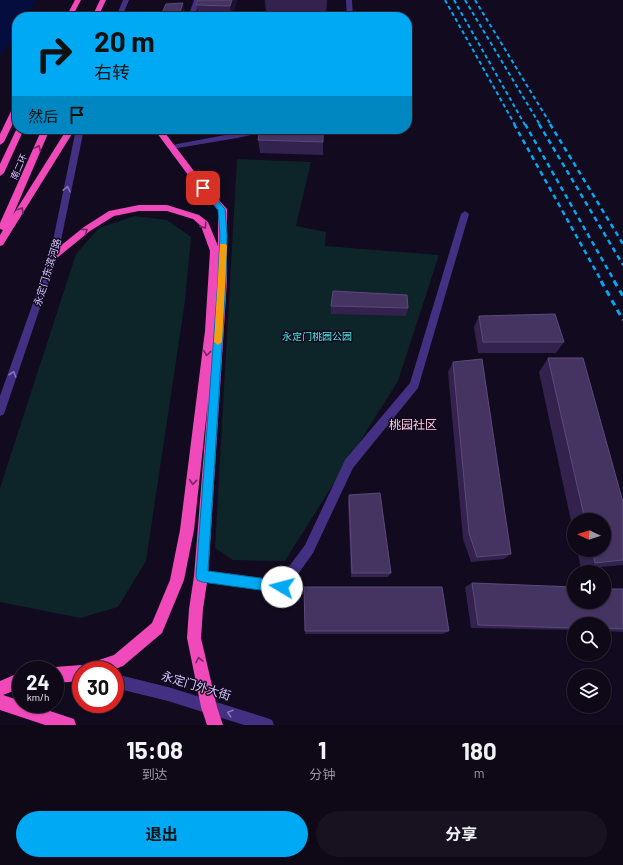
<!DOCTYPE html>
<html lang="zh">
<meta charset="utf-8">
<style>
:root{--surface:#0e0817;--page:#171120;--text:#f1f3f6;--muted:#9b9aa1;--line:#2e2936;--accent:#00a9f3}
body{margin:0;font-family:Barlow,"Noto Sans SC",sans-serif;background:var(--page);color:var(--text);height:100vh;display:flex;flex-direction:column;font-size:15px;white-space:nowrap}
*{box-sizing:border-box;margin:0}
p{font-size:13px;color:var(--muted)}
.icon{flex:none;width:22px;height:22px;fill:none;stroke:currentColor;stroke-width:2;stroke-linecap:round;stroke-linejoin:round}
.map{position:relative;height:725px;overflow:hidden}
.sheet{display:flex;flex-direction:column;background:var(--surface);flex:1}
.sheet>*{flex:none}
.banner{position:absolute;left:12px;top:12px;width:400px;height:122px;border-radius:16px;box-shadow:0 1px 3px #0004,0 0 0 1px var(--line);background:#00a9f3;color:#111;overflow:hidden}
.needle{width:26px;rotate:274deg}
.fabs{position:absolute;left:567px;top:513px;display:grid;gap:8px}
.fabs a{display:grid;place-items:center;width:44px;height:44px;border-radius:50%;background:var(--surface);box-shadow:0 1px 3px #0004,0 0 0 1px var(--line);font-size:20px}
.speed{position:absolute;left:12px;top:661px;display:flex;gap:8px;font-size:20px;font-weight:700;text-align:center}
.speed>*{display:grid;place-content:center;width:52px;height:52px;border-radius:50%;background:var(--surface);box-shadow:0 1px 3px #0004,0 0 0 1px var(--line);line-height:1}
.speed small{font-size:10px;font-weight:400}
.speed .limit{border:6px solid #d22;background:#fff;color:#111}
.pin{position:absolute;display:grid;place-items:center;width:34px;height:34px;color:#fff;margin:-17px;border-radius:8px;box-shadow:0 2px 6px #0006}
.me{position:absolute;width:44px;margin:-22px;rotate:278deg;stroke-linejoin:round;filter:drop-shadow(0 0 3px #0008)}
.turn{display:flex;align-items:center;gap:14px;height:84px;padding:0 16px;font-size:18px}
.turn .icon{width:52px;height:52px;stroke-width:2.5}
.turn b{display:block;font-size:28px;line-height:34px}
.then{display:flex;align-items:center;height:38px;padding:0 16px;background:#0003;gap:8px;font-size:15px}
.eta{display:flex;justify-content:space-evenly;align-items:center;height:68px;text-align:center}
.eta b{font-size:24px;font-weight:700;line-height:28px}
.action{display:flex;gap:8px;margin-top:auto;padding:8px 16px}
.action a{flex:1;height:46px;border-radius:24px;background:var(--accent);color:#111;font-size:16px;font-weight:700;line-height:46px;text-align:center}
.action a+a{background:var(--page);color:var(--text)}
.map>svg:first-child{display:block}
</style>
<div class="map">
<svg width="623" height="725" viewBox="0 0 623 725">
<rect width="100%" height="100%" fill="#120a1f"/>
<path fill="#0d2429" d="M237 159 311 162 296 226 326 232 325 246 439 255 398 381 285 561 233 560 215 548Z
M135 216 167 220 191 237 185 301 146 561 118 607 80 618 0 602V488L76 254 99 228Z"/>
<path fill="#040d3d" d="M0 0H37L26 17H17V31L0 57Z"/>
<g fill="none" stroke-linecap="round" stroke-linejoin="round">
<path fill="#443082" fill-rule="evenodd" d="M194 0H200L194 17H188Z"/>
<path fill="#443082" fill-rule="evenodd" d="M346 0H352L353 17H347Z
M257 129H271L270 131 237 138 172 149 168 147 172 145Z
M465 211 469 214 418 388 353 468 313 553 286 591 282 593 197 580 195 576 197 572 201 570 279 580 305 545 345 460 410 383 461 214Z"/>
<path fill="#443082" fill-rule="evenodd" d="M123 0H129L122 17H116Z
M76 129H84L58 255 5 411 4 414 0 416V396L50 255Z
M115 674 168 687 267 718 272 720 274 725H244L168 701 115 688Z"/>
<path fill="#f049ba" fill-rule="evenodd" d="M75 0H81L72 17H66Z
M100 0H106L98 17H92Z
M14 105H17V115L4 142 0 145V134Z
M17 128V129H24L4 173 0 176V164Z
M42 129H50L13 215 67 129H75L3 245 0 246V235L3 230 0 229V223Z
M154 129H162L197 175 227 209V280L208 576 203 609 201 638 217 707 223 725H207L201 707 187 638 189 609 194 576 208 401 194 530 184 580 162 633 123 666 113 670H81V681L55 683V670H50L55 667 81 665 84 667 90 663 114 655 152 623 170 580 180 530 205 331 210 251 201 226 193 219 167 211H139L114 216 90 231 57 258H51L49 255 84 227 109 211 139 205H167L199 215 208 222 218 246V210L191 179Z
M21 672V688L3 695 21 701V704H29L74 719 76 725H45L0 710V681Z"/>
<path stroke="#00a9f3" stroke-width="2" stroke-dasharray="4 3" stroke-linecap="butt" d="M445 0 515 125
M454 0 525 125
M465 0 540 125
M475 0 551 125"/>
<path stroke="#00a9f3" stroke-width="2.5" stroke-dasharray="5 4" stroke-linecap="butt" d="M514 124 602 282
M525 124 615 282
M539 124 623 265
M550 124 623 244"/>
<path stroke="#00a9f3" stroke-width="3" stroke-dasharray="6 5" stroke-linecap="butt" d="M601 281 623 320
M614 281 623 296"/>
</g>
<path fill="#33214e" d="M198 0H237L232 17H193L198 12 196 5Z
M265 0H327L326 15 266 14Z
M258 140 323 142V155L260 153Z
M331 306 408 308 406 316 331 314Z
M479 316 564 342 556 353H478L474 327Z
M548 358 623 502V565L581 569 577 550H604V520H574V535L539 372Z
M453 362 511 554 504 559 471 562 463 539 448 372Z
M349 495 391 573 388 577H351L348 502Z
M472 583 623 589V632L604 631V624H574V630L471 628 465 587Z
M305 631H449L443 634H305Z"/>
<path fill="#1f1033" d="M232 0H237L232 17H231L230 6Z
M183 3 185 11 183 17H178Z"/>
<path fill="#453361" stroke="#5c4a7a" d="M198 0H232L230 6 196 5Z
M183 3 178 17H160L166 4Z
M194 12H208L206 17H193Z
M260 129H323V142L258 140Z
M333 291 407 295 408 308 331 306Z
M555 314 564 342H483L479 316Z
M548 358H583L623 502V560L595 563 592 550H604V520H585Z
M482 359 511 554 477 557 469 533 453 362Z
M380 493 391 573H352L349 495Z
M472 583 574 587V602H604V589H623V629L604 628V624H574V628L478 625Z
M304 587H442L449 631H305Z"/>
<defs><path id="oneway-chevron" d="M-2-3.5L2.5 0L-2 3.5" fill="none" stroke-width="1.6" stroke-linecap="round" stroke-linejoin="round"/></defs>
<g stroke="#762665">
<use href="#oneway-chevron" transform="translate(38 148) rotate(-66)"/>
<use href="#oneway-chevron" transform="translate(21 210) rotate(-58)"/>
<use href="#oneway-chevron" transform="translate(204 226) rotate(55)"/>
<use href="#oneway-chevron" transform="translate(85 231) rotate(-36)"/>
<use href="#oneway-chevron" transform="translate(207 353) rotate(96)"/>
<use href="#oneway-chevron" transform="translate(193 482) rotate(96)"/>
<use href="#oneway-chevron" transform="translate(199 660) rotate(-103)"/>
</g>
<g stroke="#8774ba">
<use href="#oneway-chevron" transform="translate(67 189) rotate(-78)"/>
<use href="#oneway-chevron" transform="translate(13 374) rotate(-71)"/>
<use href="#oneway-chevron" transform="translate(230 713) rotate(-162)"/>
</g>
<path fill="#00a9f3" stroke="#006e9e" d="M201 186H206L225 209 227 235 226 280 208 571 282 581 286 583 287 587 286 591 282 593 202 582 197 580 196 576 218 280 220 235 218 210 201 190Z"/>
<path fill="#f59e0b" d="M220 244H226L227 246 222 342 218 345 214 342Z"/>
<g text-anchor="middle" stroke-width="3" stroke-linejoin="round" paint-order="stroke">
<g font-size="9" fill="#d9c8ff" stroke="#120a1f">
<text transform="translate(19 167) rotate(-66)" y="3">南二环</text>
</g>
<g font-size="10" fill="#d9c8ff" stroke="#120a1f">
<text transform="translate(47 272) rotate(-73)" y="4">永定门东滨河路</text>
</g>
<g font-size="10" fill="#49eae2" stroke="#120a1f">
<text x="317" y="340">永定门桃园公园</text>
</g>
<g font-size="12" fill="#ffcae1" stroke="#120a1f">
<text x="413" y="429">桃园社区</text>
</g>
<g font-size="12" fill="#d9c8ff" stroke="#120a1f">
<text transform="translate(196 686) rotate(17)" y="4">永定门外大街</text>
</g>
</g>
</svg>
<div class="fabs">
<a><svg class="needle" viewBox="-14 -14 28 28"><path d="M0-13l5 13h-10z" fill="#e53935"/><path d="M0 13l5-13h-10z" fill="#9b9aa1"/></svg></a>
<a><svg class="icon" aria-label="sound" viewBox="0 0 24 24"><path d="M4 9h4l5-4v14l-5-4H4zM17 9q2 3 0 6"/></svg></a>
<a><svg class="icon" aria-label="search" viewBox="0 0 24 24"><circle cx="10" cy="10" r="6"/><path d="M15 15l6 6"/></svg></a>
<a><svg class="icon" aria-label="layers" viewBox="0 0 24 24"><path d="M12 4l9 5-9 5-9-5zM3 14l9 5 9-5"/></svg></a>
</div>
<div class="speed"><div>24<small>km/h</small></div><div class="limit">30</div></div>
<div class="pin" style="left:203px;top:188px;background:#d93025"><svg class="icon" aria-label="arrive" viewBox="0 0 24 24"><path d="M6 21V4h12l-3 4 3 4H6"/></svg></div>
<svg class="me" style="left:282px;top:587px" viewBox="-20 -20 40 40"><circle r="19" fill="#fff"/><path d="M0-13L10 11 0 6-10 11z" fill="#00a9f3"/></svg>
<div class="banner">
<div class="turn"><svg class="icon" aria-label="right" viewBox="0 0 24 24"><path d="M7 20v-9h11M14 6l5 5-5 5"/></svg><div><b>20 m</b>右转</div></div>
<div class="then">然后<svg class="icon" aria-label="arrive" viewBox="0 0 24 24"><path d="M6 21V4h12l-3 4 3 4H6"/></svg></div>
</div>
</div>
<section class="sheet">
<div class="eta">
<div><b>15:08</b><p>到达</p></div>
<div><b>1</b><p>分钟</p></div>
<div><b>180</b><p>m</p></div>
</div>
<div class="action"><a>退出</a><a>分享</a></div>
</section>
